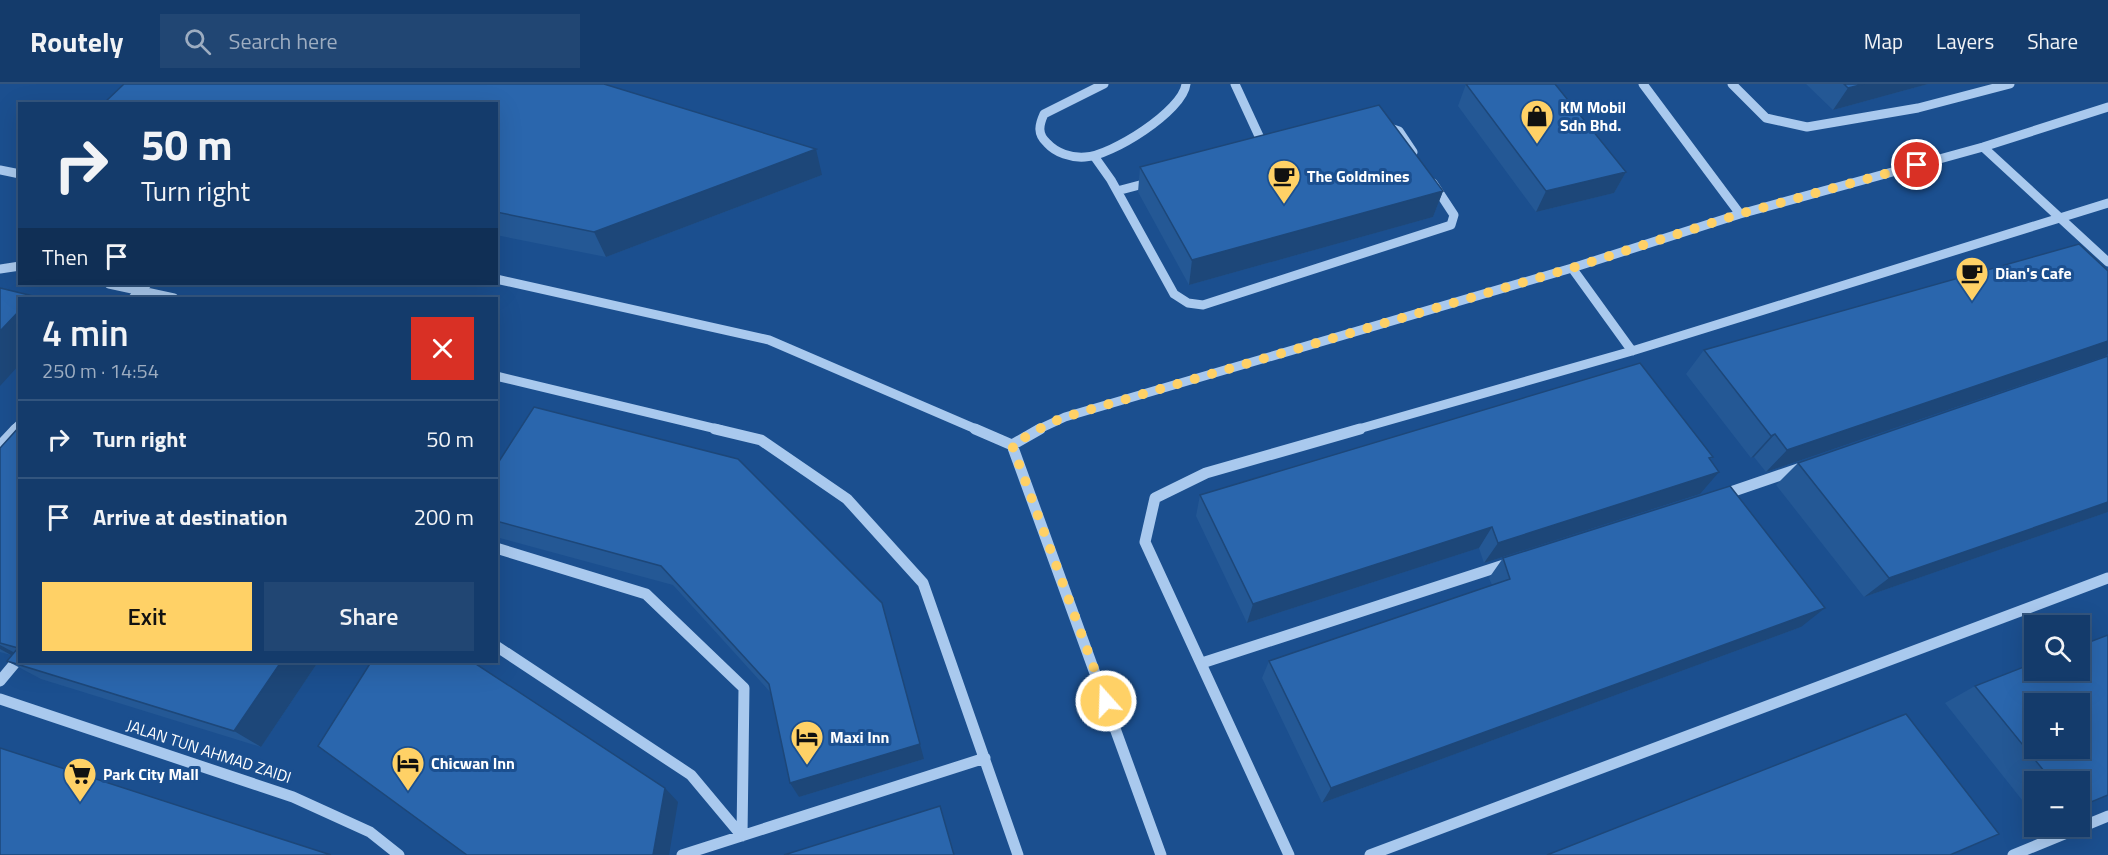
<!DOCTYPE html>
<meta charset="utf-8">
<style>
:root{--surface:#143b6b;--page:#214673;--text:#f1f3f6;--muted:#9dadc1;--line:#33557e;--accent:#ffd166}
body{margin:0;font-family:"Titillium Web",sans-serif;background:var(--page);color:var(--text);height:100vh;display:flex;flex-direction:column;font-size:22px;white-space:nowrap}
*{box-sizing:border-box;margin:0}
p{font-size:20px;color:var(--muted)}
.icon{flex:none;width:33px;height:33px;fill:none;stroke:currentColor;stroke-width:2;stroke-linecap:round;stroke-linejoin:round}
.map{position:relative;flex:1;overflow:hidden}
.panel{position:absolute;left:18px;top:213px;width:480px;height:366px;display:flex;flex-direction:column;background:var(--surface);border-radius:0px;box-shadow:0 6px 24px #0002,0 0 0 2px var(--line)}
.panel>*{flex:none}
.guide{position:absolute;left:18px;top:18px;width:480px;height:183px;border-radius:0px;box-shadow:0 6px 24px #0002,0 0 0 2px var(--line);background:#143b6b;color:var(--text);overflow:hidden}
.tools{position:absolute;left:2024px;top:531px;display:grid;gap:12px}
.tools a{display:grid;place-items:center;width:66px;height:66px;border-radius:0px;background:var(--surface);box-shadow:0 6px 24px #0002,0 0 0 2px var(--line);font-size:30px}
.pin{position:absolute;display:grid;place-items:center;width:51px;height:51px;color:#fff;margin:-26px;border:3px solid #fff;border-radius:50%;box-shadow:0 2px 6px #0007}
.me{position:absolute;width:66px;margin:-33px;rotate:340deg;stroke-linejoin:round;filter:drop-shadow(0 0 4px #0008)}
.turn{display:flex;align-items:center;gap:21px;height:126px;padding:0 24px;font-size:27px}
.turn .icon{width:78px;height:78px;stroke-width:2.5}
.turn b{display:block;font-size:42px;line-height:51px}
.then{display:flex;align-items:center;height:57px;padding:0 24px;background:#0003;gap:12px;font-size:22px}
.round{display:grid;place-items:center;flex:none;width:63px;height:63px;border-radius:0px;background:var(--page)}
.head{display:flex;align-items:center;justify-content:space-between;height:102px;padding:0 24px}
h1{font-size:36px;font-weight:600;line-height:45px}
.cta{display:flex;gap:12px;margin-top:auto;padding:12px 24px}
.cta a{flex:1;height:69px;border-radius:0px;background:var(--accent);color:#111;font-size:24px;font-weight:600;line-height:69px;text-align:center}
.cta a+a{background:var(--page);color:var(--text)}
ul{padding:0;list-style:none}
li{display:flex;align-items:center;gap:18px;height:78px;padding:0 24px;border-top:2px solid var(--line)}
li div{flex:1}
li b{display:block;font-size:22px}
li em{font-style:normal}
header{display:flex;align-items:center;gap:36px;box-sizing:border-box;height:84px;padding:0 30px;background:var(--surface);border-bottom:2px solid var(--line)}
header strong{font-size:28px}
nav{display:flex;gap:33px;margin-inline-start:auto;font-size:21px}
.search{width:420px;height:54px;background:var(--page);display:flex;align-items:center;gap:15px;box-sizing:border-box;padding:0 21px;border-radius:0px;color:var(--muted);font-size:22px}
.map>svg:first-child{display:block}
</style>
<header>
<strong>Routely</strong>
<div class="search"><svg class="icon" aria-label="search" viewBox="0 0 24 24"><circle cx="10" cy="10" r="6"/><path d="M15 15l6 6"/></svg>Search here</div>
<nav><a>Map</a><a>Layers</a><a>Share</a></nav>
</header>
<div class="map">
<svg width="2108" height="771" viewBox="0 0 2108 771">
<rect width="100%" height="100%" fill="#1b4f8f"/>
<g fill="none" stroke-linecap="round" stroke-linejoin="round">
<path stroke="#a9c9ee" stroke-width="9" d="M1104 0 1044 30C1039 41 1037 50 1047 59 1056 69 1071 74 1085 73 1111 72 1183 27 1186 0
M1235 0 1265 65
M1643 0 1740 130
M1732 0 1766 34 1807 43 1918 24 2010 0
M1384 42 1399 47 1413 68
M1983 63 2108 178
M1094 72 1111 96 1174 210 1188 219 1203 221 1451 141 1454 131 1433 99
M0 86 20 90
M1117 107 1151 98
M1572 184 1632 267
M0 185 20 182
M496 195 769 256 978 346
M109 200 174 214
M133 214 147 200
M496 292 721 346
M14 346 20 340
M1037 346 1065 333 1572 184 1740 130 1983 63 2108 23
M1355 346 1632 267 2108 119"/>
<path stroke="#a9c9ee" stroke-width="11" d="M715 345 761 356 847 415 923 499 1018 771
M975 345 1012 361 1161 771
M1012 361 1040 345
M0 362 16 345
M1722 411 1801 384
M496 464 646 510 744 604 742 752 691 691 496 562
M1202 579 1510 479
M0 597 20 573
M0 615 293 713 370 748 399 771
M682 771 985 674
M1289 771 1145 458 1155 414 1206 389 1360 345
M1370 771 2108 494
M2013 771 2108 732"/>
</g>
<path fill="#245895" d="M1466 0 1626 88 1614 109 1536 128 1458 22Z
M1806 0H1928L1833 26Z
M496 20 822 91 606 173 496 151Z
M1140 83 1443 107 1433 133 1189 201 1138 108Z
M2108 187V428L1864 513 1776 401 1798 379 2108 272H2106L1766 388 1754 373 1751 374 1686 290 1704 266Z
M0 364 20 578H318L261 663 41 595 7 577 13 570 11 571 0 568Z
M1713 373 1710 376 1700 410 1484 479 1479 464 1247 539 1196 432 1200 411Z
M738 375 924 675 799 713 771 609 673 501 496 453V382Z
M1503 474 1801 543 1322 719 1262 594 1269 577 1492 501 1489 494Z
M1975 602 2079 698H2034V731L1945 619Z"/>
<path fill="#1d4779" d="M1864 0H1928L1833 26 1848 4Z
M816 65 822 91 606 173 594 148Z
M1626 88 1614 109 1536 128 1546 107Z
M1443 107 1433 133 1189 201 1192 176Z
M20 226V280L0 302V247Z
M2108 257V270L2106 272 1766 388 1787 366Z
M1775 350 1754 373 1751 374 1771 352Z
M1719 388 1700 410 1484 479 1498 459Z
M2108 418V428L1864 513 1889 494Z
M1492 443 1479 464 1247 539 1253 520Z
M882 519 924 675 799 713 790 699Z
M1825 524 1801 543 1322 719 1331 704Z
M0 561 15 569 11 571 0 565Z
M281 578H318L261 663 234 647Z
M665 704 678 718 669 771H653Z"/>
<path fill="#2a66ad" stroke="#1d4779" stroke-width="1.5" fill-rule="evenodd" d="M124 0H604L816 65 594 148 496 128V20H103Z
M1466 0H1555L1626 88 1546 107Z
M1844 0H1864L1848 4Z
M1379 21 1443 107 1192 176 1140 83Z
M2079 160 2108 187V257L1787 366 1775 350 1771 352 1704 266Z
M0 204 33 212 31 214H20V226L0 247Z
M2108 272V418L1889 494 1798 379Z
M1640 279 1713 373 1709 374 1719 388 1498 459 1492 443 1253 520 1200 411Z
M534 323 738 375 882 519 920 660 790 699 769 600 661 482 496 437V382Z
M20 342V578H281L234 647 7 577 18 564 0 559V364Z
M1730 402 1825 524 1331 704 1269 577 1510 495 1503 474Z
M2108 551V711L2079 723V698H2053L1975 602 2034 579V586H2079V562ZM2034 620H2079V664H2034Z
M371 578H473L665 704 653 771H467L318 662Z
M1906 630 1999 750 1950 771H1547Z
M0 664 331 771H0Z
M940 722 954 771H784Z"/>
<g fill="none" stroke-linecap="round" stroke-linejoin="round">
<path stroke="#ffd166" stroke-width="10" stroke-dasharray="0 18" d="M1106 617 1012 361 1048 340 1065 333 1572 184 1740 130 1917 81"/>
</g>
<defs>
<g id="shop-pin" transform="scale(1.725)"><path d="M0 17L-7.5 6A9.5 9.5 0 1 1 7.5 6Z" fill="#ffd166" stroke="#1b4f8f"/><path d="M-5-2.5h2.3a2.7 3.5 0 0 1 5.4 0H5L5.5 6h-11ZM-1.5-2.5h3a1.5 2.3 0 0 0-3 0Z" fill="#111"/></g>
<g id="cafe-pin" transform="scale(1.725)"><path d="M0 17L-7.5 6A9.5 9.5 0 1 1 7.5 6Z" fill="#ffd166" stroke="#1b4f8f"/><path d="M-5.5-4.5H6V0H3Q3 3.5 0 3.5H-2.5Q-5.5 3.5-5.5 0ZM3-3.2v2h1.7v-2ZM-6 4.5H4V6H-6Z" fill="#111"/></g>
<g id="hotel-pin" transform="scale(1.725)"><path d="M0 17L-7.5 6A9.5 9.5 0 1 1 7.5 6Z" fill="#ffd166" stroke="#1b4f8f"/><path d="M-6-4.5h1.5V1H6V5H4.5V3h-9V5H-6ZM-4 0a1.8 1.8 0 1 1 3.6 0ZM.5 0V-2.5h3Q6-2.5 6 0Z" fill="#111"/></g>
<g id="supermarket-pin" transform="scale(1.725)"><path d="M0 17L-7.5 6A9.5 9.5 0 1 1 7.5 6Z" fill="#ffd166" stroke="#1b4f8f"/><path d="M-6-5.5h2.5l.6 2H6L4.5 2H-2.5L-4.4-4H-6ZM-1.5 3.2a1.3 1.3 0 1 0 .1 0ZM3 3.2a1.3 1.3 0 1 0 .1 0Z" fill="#111"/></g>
</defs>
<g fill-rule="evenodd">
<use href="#shop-pin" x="1537" y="32"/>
<use href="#cafe-pin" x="1284" y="92"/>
<use href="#cafe-pin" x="1972" y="189"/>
<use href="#hotel-pin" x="807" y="653"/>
<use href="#hotel-pin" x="408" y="679"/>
<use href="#supermarket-pin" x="80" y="690"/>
</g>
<g text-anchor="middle" stroke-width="6" stroke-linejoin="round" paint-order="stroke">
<g font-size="16" font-weight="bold" fill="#fff" stroke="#1b4f8f" text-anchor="start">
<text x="1560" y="29">KM Mobil<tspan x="1560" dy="18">Sdn Bhd.</tspan></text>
<text x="1307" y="98">The Goldmines</text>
<text x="1995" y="195">Dian's Cafe</text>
<text x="830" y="659">Maxi Inn</text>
<text x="431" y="685">Chicwan Inn</text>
<text x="103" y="696">Park City Mall</text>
</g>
<g font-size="16" fill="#fff" stroke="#1b4f8f">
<text transform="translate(209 667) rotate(18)" y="6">JALAN TUN AHMAD ZAIDI</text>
</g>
</g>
</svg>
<div class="tools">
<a><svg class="icon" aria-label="search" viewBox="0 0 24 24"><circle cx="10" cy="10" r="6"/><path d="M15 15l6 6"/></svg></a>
<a>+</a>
<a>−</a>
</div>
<div class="pin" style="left:1917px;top:81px;background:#d93025"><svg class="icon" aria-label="arrive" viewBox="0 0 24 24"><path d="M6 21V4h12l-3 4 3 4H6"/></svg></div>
<svg class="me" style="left:1106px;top:617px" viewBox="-20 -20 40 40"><circle r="17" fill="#ffd166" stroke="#fff" stroke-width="3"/><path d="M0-11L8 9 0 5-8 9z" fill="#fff"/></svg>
<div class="guide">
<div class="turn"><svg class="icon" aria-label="right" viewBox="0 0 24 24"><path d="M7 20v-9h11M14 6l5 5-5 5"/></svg><div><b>50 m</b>Turn right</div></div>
<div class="then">Then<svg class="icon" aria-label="arrive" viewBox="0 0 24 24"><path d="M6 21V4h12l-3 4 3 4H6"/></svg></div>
</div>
<section class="panel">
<div class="head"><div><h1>4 min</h1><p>250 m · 14:54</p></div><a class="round" style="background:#d93025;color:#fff"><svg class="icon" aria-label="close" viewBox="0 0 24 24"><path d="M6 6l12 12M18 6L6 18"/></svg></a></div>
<ul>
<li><svg class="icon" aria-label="right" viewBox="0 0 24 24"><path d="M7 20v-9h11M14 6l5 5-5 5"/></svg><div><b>Turn right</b></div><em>50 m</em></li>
<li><svg class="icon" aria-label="arrive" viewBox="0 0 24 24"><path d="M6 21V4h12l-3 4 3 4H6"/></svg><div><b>Arrive at destination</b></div><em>200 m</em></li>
</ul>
<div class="cta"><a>Exit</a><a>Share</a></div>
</section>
</div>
